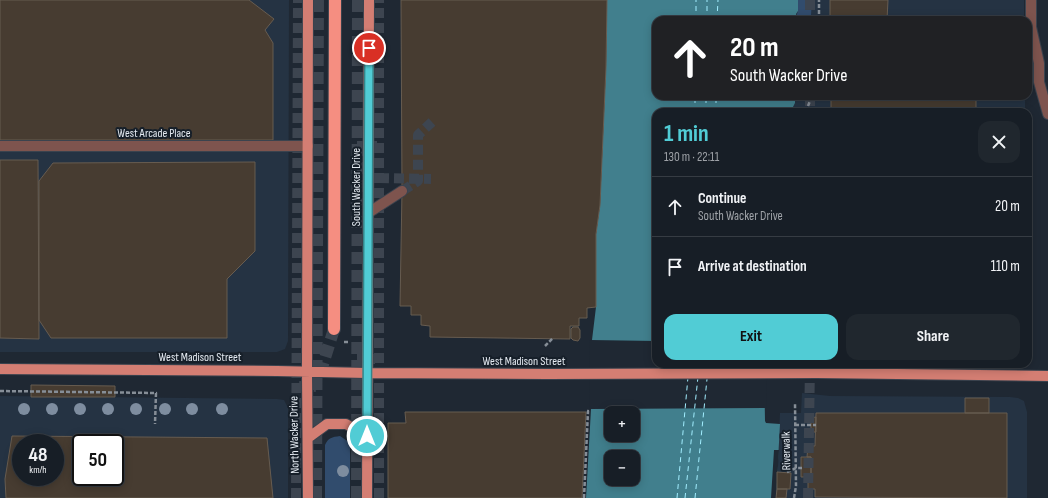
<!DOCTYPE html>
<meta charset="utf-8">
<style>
:root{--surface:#171e26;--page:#20272e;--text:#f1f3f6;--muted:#9ea2a7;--line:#363c43;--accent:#51ccd5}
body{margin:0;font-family:"Sofia Sans Condensed",sans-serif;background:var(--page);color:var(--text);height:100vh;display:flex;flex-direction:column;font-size:15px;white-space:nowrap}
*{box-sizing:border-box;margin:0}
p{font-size:13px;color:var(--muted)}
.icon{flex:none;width:22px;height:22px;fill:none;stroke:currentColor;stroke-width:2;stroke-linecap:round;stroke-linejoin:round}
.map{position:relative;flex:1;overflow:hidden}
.panel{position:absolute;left:652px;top:108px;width:380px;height:260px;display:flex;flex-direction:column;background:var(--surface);border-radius:12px;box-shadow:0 2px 10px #0003,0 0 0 1px var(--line)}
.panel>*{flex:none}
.banner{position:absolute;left:652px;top:16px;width:380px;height:84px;border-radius:12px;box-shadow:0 2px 10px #0003,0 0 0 1px var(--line);background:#202124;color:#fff;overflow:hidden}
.tools{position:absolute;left:604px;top:406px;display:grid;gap:8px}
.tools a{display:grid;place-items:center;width:36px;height:36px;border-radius:8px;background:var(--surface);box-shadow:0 2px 10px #0003,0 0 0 1px var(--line);font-size:20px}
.speed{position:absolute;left:12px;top:434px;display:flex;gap:8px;font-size:20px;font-weight:700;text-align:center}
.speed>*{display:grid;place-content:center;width:52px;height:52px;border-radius:50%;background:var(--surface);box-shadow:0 2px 10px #0003,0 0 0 1px var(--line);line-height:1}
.speed small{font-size:10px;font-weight:400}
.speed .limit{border:2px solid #111;border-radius:6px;background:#fff;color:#111}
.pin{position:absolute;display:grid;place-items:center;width:34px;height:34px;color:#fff;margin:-17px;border:2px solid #fff;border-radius:50%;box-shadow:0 1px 4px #0007}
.me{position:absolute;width:44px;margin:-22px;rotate:0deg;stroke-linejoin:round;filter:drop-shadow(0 0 3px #0008)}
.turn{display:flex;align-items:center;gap:14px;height:84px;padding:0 12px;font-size:18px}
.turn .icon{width:52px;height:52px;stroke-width:2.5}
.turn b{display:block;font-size:28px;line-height:34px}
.round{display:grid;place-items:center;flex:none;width:42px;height:42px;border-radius:12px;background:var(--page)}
.head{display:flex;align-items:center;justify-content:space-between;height:68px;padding:0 12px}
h1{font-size:24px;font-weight:700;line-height:30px;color:var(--accent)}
.primary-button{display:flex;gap:8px;margin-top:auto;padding:8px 12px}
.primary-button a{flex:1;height:46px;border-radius:12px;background:var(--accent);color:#111;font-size:16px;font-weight:700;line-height:46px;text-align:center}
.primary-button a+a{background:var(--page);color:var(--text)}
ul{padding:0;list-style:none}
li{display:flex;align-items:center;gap:12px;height:60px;padding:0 12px;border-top:1px solid var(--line)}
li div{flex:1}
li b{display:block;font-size:15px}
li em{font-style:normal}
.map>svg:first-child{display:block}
</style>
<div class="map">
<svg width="1048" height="498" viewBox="0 0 1048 498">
<rect width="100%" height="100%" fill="#1f2833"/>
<path fill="#253343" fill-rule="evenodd" d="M0 0H289L288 341 285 349 277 352H0Z
M798 0H1024V20H797L796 14 798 11Z
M795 96H1025V112H794L793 107 795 103Z
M802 393 830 396 1010 397 1018 398 1024 401 1027 412V498H776L780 413H801Z
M0 396 277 399 284 400 288 408V498H0ZM21 443H55V477H21ZM81 443H115V477H81Z"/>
<path fill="#314c6d" d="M798 0H812L811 15 805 20H797L796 17 798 11Z
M340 436 349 442 350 446V498H325V445C328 438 332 437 340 436Z"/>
<path fill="#417f8d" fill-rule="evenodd" d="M607 0H798V11L796 14 797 20H656V96H795V103L793 107 794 112H656V364H764L765 421 766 423 780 424 776 498H586L591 409 592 340 596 307V234L600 205 606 67ZM611 413H633V435H611ZM611 457H633V479H611Z"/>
<path fill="#1f2833" d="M590 340 656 341V364H766L767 408 589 409Z
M774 450H779L776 498H771Z"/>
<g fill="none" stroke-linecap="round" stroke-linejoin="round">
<path stroke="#a2eeff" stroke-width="1" stroke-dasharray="5 4" stroke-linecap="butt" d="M696 20V0
M707 20V0
M717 20 718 0
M695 112V96
M706 112V96
M716 112V96
M689 368V364
M699 368V364
M708 369 709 364
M677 498 688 377
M685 498 698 377
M695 498 707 379"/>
</g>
<path fill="#473c31" stroke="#675c50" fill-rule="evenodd" d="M0 0H249L274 19 265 30 273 43V140H0Z
M401 0H607L606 67 600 205 596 234V307L587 308V318H579V326H570V339L430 337V326L421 325V315H411V306H400L402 191Z
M830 0H888L887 20H830Z
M831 96H976V112H831Z
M0 160H38L39 339 0 338Z
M255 162V251L227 279V338H51L39 320V181L53 163Z
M573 327H578L580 330V338L578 341 573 340 571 338V329Z
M31 385 115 386V397H31Z
M965 398H989V413H965Z
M405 412H586L582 498H388V423H406Z
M816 413H1007V498L815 497V489H808V477H811V457H807L808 446H815Z
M816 417V432H811V418Z
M12 436 267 438 273 498H6L5 479ZM21 443H55V477H21ZM81 443H115V477H81Z
M801 457H811V477H801Z
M777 472 791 473 790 489H777Z
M777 489H787L786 498H776Z"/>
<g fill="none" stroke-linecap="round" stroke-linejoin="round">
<path stroke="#3d4550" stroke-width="10" stroke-dasharray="10 5" stroke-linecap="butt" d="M810 0V20
M810 96V112
M357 146H377
M379 178 431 179
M402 191 418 181V135L432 122
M357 359H375
M299 386 316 387
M296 498 298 0
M379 498V0
M808 498 810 364"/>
<path stroke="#3d4550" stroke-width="12" stroke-dasharray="12 6" stroke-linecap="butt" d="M320 374 334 329
M316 498 318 0
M357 498 358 0"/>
<g stroke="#3b434e" stroke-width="12">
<path id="minor" d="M1031 0V27L1039 63V82L1048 114
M0 146H308
M368 213 402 191"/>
</g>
<g stroke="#3b434e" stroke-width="12">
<path id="major" d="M0 369 277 371 367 373 547 374 817 373 1048 376
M308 438 327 424H346L367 436
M308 498 307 372 308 0
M367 498 369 0"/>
</g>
<g stroke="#3b434e" stroke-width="14">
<path id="highway" d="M334 329 335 0"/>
</g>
<path stroke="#868e97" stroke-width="2.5" stroke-dasharray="4 2" stroke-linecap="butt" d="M819 20V0
M808 112V106L812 96
M344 342H350
M545 346 553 338
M0 391 156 393 155 424
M795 425H816
M787 472 796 468H802
M584 498 588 411H586
M794 498 796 486 795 403"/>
<use href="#minor" stroke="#7e544e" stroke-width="10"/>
<use href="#major" stroke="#d47e73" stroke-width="10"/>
<use href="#highway" stroke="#f58e81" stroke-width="12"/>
</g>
<g fill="#7e8d9f">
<circle cx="24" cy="409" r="6"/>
<circle cx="52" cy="409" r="6"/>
<circle cx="80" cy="409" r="6"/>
<circle cx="108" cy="409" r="6"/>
<circle cx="136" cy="409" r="6"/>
<circle cx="165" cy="409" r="6"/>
<circle cx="192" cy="409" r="6"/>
<circle cx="222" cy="409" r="6"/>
<circle cx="343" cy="471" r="6"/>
</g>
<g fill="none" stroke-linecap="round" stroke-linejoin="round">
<g stroke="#35858a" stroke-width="10">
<path id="route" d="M367 436 369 48"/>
</g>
<use href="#route" stroke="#51ccd5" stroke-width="7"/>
</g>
<g text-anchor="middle" stroke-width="4" stroke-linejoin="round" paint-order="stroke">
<g font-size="12" fill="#e5ebf2" stroke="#161f29">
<text x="154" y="137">West Arcade Place</text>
<text transform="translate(356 187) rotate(-90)" y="4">South Wacker Drive</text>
<text x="200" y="361">West Madison Street</text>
<text x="524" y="365">West Madison Street</text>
<text transform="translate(294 435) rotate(-91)" y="4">North Wacker Drive</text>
<text transform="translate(786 451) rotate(-91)" y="4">Riverwalk</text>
</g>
</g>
</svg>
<div class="tools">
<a>+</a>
<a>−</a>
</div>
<div class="speed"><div>48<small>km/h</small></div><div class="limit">50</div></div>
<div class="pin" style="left:369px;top:48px;background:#d93025"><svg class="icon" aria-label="arrive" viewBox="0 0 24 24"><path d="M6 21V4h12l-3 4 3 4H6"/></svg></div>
<svg class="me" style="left:367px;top:436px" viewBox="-20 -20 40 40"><circle r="17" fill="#51ccd5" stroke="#fff" stroke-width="3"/><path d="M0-11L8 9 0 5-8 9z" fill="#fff"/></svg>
<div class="banner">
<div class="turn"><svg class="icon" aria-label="ahead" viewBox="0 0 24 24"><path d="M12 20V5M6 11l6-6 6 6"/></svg><div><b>20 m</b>South Wacker Drive</div></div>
</div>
<section class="panel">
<div class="head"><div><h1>1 min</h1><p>130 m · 22:11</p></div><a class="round"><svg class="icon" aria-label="close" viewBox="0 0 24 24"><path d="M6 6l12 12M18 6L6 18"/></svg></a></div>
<ul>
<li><svg class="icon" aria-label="ahead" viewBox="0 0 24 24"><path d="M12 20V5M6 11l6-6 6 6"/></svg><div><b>Continue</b><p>South Wacker Drive</p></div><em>20 m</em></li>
<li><svg class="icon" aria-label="arrive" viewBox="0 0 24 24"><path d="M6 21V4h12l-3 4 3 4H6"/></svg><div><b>Arrive at destination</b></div><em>110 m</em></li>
</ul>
<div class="primary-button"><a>Exit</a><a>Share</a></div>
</section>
</div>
